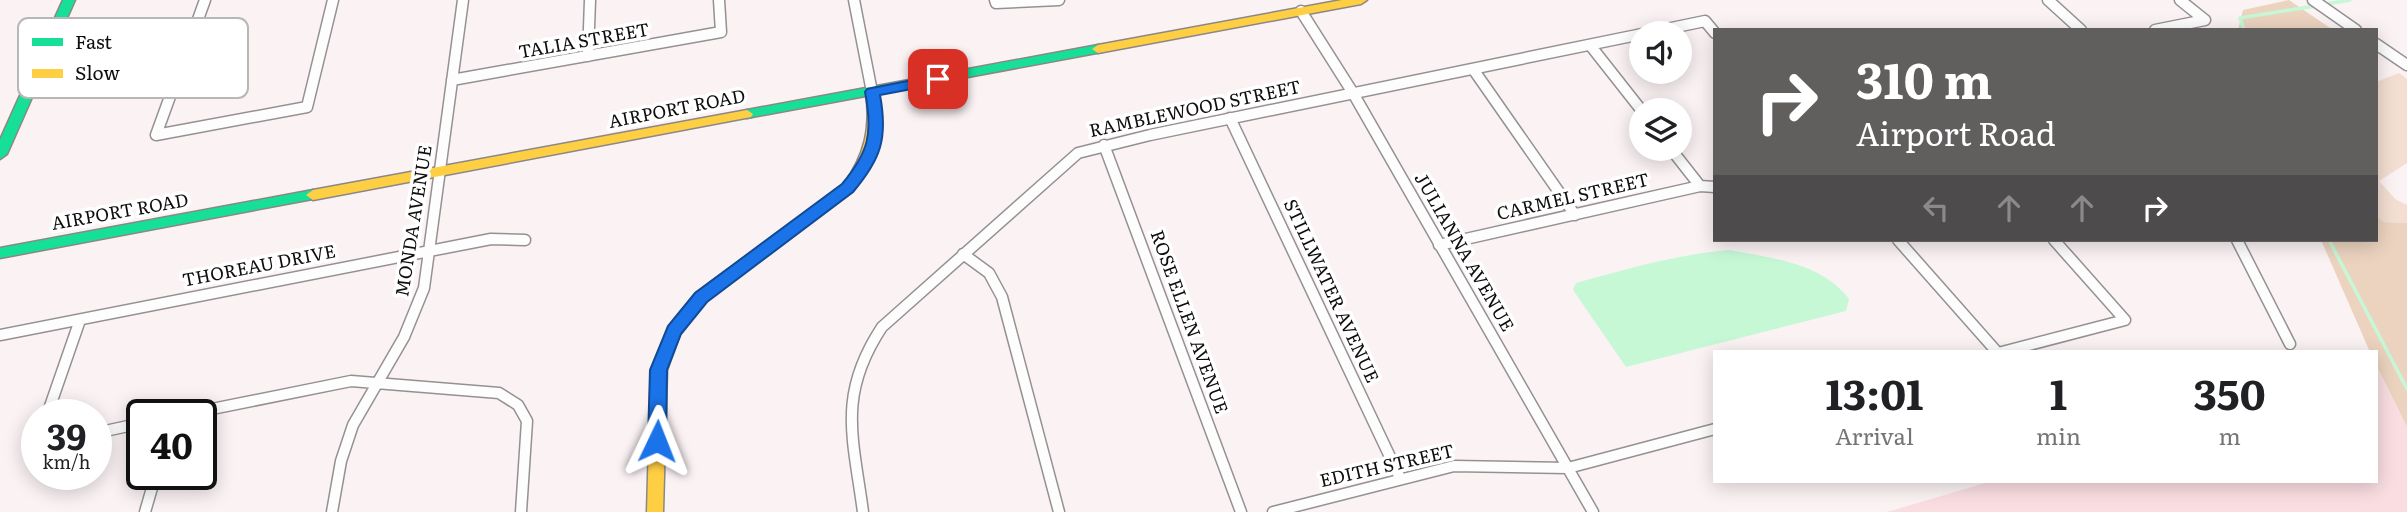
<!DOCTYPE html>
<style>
:root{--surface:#fff;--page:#f6f6f6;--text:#202124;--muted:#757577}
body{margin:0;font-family:Literata,serif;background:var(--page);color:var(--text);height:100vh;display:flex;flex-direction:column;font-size:26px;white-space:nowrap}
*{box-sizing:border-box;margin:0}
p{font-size:23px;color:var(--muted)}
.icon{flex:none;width:38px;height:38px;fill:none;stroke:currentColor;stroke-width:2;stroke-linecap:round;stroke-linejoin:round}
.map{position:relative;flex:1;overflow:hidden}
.panel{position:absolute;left:1713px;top:350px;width:665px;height:133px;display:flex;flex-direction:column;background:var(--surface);border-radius:0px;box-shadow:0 4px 18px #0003}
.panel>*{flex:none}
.top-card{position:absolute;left:1713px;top:28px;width:665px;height:214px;border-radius:0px;box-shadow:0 4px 18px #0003;background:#615e5e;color:#fff;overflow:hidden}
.fabs{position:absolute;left:1629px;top:21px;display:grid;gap:14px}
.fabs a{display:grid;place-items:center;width:63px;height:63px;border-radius:50%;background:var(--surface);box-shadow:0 4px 18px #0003;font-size:35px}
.speed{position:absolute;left:21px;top:399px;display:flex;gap:14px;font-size:35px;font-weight:700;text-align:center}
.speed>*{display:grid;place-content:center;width:91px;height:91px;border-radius:50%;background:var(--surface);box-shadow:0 4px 18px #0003;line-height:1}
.speed small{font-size:18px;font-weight:400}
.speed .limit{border:4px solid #111;border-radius:10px;background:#fff;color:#111}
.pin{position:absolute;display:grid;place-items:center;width:60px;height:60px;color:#fff;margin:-30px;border-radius:14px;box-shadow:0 4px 10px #0006}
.me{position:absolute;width:77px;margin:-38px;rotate:2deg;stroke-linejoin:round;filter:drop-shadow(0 0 5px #0008)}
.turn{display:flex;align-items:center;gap:24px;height:147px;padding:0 28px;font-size:32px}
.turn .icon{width:91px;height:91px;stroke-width:2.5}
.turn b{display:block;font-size:49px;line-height:60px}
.lanes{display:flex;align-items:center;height:66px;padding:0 28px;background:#0003;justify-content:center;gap:35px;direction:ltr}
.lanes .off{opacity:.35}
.eta{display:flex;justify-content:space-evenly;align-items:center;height:119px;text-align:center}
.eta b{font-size:42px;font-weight:700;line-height:49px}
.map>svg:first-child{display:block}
</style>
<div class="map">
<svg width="2407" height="512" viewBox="0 0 2407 512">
<rect width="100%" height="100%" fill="#fbf2f4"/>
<path fill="#f9dde1" d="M2377 368 2407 427V512H1887L1992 481H2376Z"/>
<path fill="#f3ded1" d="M2399 73 2407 79V163L2379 181 2395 199 2407 205V223L2384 222 2377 217 2376 82Z"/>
<path fill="#ebd3bf" d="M2289 0 2333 30H2238L2243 10Z
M2377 217 2384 222 2407 223V427L2377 367 2376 352H2370L2321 240H2376Z"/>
<path fill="#c6f8d6" d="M1730 250C1772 258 1822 263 1849 299L1846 311 1626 367 1573 290 1576 283C1627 269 1678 254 1730 250Z"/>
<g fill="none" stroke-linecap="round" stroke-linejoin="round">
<path stroke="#c6f8d6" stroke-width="3.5" d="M2326 4 2350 0
M2244 30 2240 18 2315 6
M2329 240 2407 389"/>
<g stroke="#959192" stroke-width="13">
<path id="street" d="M854 0 872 92
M995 0 996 3 1059 0
M2048 0 2081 30
M2180 0 2205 20
M2313 0 2356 30
M1301 11 1353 93 1593 512
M2155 30 2205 20
M1647 33 1705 21 1715 33
M2376 44 2407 65
M1590 45 1642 111
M588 56 590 0
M1473 69 1575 215
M452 80 721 32 719 0
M1230 118 1400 478
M156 135 307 107 333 0
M156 135 205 0
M1104 145 1241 512
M1671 149 1700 186
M1898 240 1997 352
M2237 240 2290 344
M1439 245 1700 186 1715 187
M963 254 989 273 1002 297 1059 512
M0 335 491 239 525 240
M2002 352 2125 320 2054 240
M47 415 80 320
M182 415 351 381 499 393 518 405 527 421 521 512
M96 433 142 423
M145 512 156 474
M332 512 341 461 353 425 404 337 424 288 463 0
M863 512C853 437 837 395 882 327L1078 153 1150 135 1642 34
M1273 512 1454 466 1568 468 1715 429"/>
</g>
<g stroke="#8b8788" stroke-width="3">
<path id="fast" d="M63 0H75L7 154 0 159V140Z
M1098 45 1102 46 1104 49 1102 52 747 118 741 114 747 110Z
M313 190 320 195 318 198 0 258V248Z"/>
</g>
<g stroke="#8b8788" stroke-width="3">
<path id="slow" d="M1342 0H1367L1361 4 1098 53 1092 49 1098 45Z
M872 88 878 92 881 119 878 143 870 165 853 191 706 301 680 334 667 370 663 512H647L651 370 669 327 696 293 843 185C865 155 871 128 866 92Z
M747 110 753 114 751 117 313 200 306 195 313 190Z"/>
</g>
<use href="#street" stroke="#fefdfd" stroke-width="10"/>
<use href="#fast" fill="#16e098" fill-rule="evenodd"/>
<use href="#slow" fill="#ffcf43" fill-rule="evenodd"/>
</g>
<path fill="#1a73e8" stroke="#114b97" stroke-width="2" d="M938 75 945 79 943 83 880 95C888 138 881 159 853 192L707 302 681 334 667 370 666 441 663 446 657 449 651 446 648 441 650 370 668 326 695 293 842 184C869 152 873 133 865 92L867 89Z"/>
<g text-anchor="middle" stroke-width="7" stroke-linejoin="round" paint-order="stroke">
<g font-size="18" fill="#0e0e0e" stroke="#fff">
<text transform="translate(584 41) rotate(-10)" y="6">TALIA STREET</text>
<text transform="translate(677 109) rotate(-11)" y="6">AIRPORT ROAD</text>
<text transform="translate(1195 109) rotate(-12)" y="6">RAMBLEWOOD STREET</text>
<text transform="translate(1573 197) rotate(-13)" y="6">CARMEL STREET</text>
<text transform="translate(120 212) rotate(-10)" y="6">AIRPORT ROAD</text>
<text transform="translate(414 221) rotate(-81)" y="6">MONDA AVENUE</text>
<text transform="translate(1464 252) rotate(60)" y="6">JULIANNA AVENUE</text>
<text transform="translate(259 266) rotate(-11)" y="6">THOREAU DRIVE</text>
<text transform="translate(1331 291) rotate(65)" y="6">STILLWATER AVENUE</text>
<text transform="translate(1189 322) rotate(70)" y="6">ROSE ELLEN AVENUE</text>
<text transform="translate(1387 466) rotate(-13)" y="6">EDITH STREET</text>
</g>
</g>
<rect x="18" y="18" width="230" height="80" rx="10" fill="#fff" stroke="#b7b7b7" stroke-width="2"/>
<rect x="32" y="38" width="31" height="8" fill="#16e098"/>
<rect x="32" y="69" width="31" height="9" fill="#ffcf43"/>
<g font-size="19" fill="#0e0e0e">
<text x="75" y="49">Fast</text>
<text x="75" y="80">Slow</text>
</g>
</svg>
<div class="fabs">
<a><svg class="icon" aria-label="sound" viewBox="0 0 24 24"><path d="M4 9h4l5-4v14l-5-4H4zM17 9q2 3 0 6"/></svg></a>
<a><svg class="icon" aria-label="layers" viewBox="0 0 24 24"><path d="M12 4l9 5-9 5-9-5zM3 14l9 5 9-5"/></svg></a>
</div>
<div class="speed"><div>39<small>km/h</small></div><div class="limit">40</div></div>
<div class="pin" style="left:938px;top:79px;background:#d93025"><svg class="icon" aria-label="arrive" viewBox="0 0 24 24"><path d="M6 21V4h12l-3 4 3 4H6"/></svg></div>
<svg class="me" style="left:657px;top:441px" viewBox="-20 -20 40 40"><path d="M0-17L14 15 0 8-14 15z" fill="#1a73e8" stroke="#fff" stroke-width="4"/></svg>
<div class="top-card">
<div class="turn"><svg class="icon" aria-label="right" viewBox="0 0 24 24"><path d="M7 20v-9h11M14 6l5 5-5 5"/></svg><div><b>310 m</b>Airport Road</div></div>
<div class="lanes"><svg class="icon off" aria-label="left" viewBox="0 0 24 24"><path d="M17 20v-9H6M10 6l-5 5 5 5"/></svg><svg class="icon off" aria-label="ahead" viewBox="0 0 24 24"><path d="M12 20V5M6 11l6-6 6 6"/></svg><svg class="icon off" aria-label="ahead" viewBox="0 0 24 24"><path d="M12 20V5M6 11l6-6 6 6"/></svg><svg class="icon" aria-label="right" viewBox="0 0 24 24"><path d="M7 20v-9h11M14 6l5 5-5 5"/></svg></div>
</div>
<section class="panel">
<div class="eta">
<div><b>13:01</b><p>Arrival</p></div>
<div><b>1</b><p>min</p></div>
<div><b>350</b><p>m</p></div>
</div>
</section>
</div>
